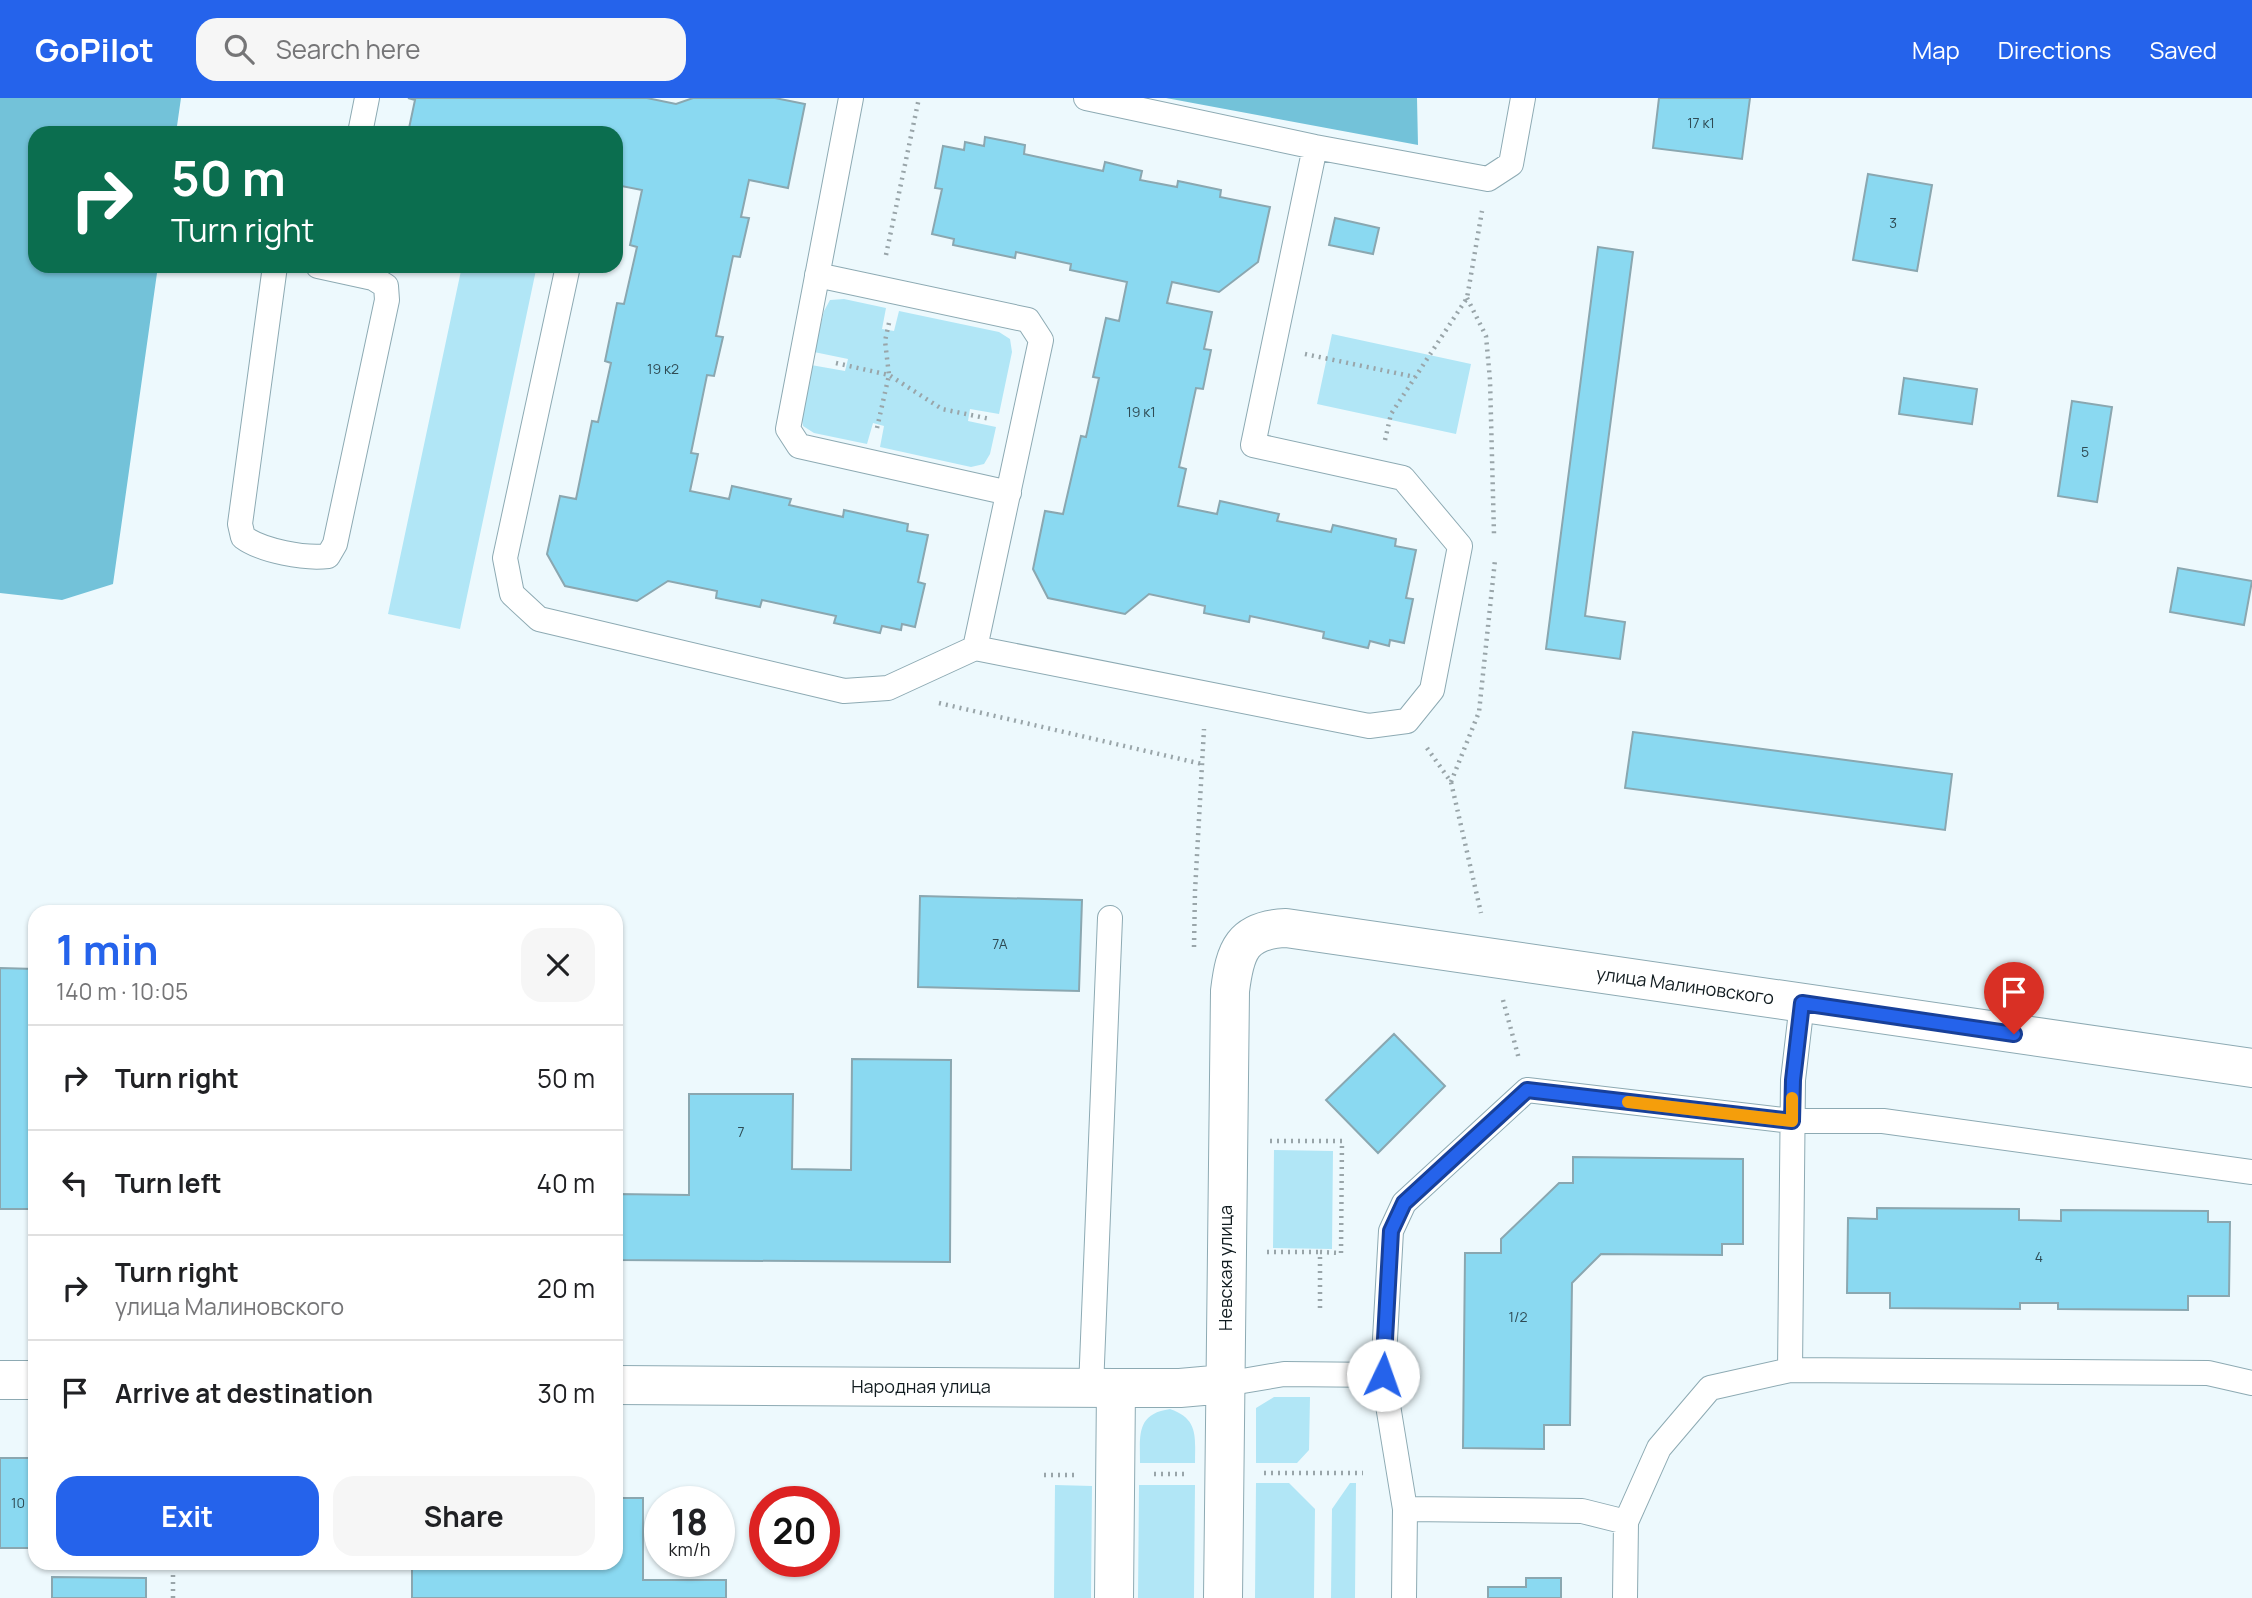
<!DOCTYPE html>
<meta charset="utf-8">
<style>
:root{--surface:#fff;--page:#f6f6f6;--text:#202124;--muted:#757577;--line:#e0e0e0;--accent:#2563eb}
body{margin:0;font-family:Manrope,sans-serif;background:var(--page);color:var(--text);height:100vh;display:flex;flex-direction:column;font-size:26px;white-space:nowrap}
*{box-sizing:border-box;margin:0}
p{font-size:23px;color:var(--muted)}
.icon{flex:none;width:38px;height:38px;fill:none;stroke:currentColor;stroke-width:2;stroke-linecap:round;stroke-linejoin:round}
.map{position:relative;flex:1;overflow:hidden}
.panel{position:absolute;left:28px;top:807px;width:595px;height:665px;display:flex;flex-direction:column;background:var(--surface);border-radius:21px;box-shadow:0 2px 5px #0004}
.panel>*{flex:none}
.hud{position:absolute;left:28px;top:28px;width:595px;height:147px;border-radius:21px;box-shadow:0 2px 5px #0004;background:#0b6e4f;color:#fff;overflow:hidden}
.speed{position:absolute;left:644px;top:1388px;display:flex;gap:14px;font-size:35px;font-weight:700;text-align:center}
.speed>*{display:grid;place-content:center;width:91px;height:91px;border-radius:50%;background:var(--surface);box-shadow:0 2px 5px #0004;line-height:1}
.speed small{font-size:18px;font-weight:400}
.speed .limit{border:10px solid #d22;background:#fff;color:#111}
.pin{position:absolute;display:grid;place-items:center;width:60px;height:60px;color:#fff;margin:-72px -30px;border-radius:50% 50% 50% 0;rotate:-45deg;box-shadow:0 0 7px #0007}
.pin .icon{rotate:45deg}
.me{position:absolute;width:77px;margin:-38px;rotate:3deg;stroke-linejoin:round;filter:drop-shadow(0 0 5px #0008)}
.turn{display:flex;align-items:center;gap:24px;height:147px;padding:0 28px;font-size:32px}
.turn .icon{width:91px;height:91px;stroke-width:2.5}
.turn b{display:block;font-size:49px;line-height:60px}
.round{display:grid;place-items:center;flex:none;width:74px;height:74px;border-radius:21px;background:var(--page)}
.summary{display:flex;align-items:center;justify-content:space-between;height:119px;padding:0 28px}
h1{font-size:42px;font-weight:700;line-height:52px;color:var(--accent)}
.cta{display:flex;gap:14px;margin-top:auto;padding:14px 28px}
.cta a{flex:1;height:80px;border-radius:21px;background:var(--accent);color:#fff;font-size:28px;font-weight:700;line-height:80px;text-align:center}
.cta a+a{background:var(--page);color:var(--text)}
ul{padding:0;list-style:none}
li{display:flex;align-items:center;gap:21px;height:105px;padding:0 28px;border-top:2px solid var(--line)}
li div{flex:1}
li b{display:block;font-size:26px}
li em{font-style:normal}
header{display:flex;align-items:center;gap:42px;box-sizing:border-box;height:98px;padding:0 35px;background:var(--accent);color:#fff}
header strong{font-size:33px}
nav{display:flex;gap:38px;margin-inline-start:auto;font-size:24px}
.search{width:490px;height:63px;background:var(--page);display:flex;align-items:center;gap:18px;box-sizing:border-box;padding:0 24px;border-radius:21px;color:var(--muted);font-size:26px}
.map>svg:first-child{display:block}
</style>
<header>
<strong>GoPilot</strong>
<div class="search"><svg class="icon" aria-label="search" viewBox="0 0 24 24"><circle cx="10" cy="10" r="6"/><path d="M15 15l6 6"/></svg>Search here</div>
<nav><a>Map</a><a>Directions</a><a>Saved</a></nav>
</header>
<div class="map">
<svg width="2252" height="1500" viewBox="0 0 2252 1500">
<rect width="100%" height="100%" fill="#edf9fd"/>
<path fill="#b1e6f6" d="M462 168H520L536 172 460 531 388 516Z
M844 201 886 210 882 231 894 233 899 213 999 234 1010 241 1012 254 999 316 970 311 968 323 996 329 990 356 984 366 971 369 880 349 884 328 873 325 867 346 814 335 803 328 801 315 811 267 845 273 848 261 814 254 824 213 830 202Z
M1332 236 1471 266 1456 336 1317 306Z
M1274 1052 1333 1053 1332 1151 1273 1150Z
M1274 1299H1310L1309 1352 1297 1365H1256V1310Z
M1170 1311C1199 1321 1195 1339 1195 1365H1140C1140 1337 1136 1316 1170 1311Z
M1256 1385H1289L1315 1411 1314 1500H1255Z
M1350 1385H1356L1355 1500H1331L1332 1411Z
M1055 1387 1092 1388 1091 1500H1054Z
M1139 1387H1195L1194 1500H1138Z"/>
<path fill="#73c2d9" d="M0 0H181L176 35H35V168H158L113 486 62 502 0 495Z
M1166 0H1417L1418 47Z"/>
<path fill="#8ad9f1" stroke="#8aa7b0" stroke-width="2" d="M408 0H647L676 6 693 0H775L805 6 788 90 749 82 741 119 749 120 740 159 733 158 716 238 723 239 714 278 707 277 691 355 698 356 690 393 729 401 732 388 791 401 789 407 843 419 844 412 908 426 907 433 928 437 918 484 925 486 915 529 902 526 901 532 882 528 880 535 834 525 836 518 762 502 760 509 716 500 717 493 668 483 637 503 565 488 547 456 560 398 576 401 592 323 598 324 611 265 605 263 617 205 624 206 637 149 630 147 642 92 616 87V35H408L415 2Z
M1659 0H1750L1742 61 1653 50Z
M985 39 1025 47 1024 56 1103 73 1105 64 1142 73 1140 82 1177 89 1178 83 1221 92 1220 99 1270 109 1258 164 1219 194 1172 184 1167 205 1212 214 1204 251 1211 252 1203 291 1196 290 1179 369 1186 371 1178 408 1217 416 1220 403 1279 416 1277 423 1331 434 1333 427 1396 441 1395 448 1416 452 1406 500 1413 501 1404 545 1390 542 1389 548 1370 543 1368 550 1323 540 1324 534 1250 518 1249 524 1204 515 1205 508 1149 496 1125 516 1048 500 1033 471 1045 413 1063 416 1081 338 1086 339 1099 280 1093 279 1106 220 1119 223 1127 184 1070 172 1071 166 1016 154 1015 160 953 147 954 141 932 136 942 91 935 90 943 48 964 52 965 44 984 48Z
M1868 76 1932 87 1917 173 1853 162Z
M1335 120 1379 130 1373 156 1329 147Z
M1598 149 1633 154 1585 518 1625 524 1620 561 1546 551Z
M1904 280 1977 291 1972 326 1899 316Z
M2072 303 2112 309 2097 404 2058 398Z
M2178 470 2252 483 2244 527 2170 514Z
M1633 634 1952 676 1945 732 1625 690Z
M920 798 1082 802 1079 893 918 889Z
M0 870 35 871V1111H0Z
M1394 936 1445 988 1378 1055 1326 1002Z
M852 961 951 962 950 1164 618 1162V1096L689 1097V996H793L792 1071 851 1072Z
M1573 1059 1743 1061V1146H1722V1157L1601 1156 1572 1185 1570 1327H1544V1351L1463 1350 1465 1155H1501V1141L1559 1085H1573Z
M1877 1110 2019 1111V1122L2061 1123V1112L2208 1113V1124H2230L2229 1198H2188V1212L2058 1211V1205H2020V1211L1890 1210V1195H1847L1848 1120 1877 1121Z
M0 1360H35V1450H0Z
M616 1400H643V1482H726V1500H412V1465H616Z
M52 1479 146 1480V1500H52Z
M1526 1480H1561V1500H1488V1489H1526Z"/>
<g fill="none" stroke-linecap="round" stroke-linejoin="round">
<g stroke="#8daab3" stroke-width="26">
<path id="service" d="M851 0 788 331 799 348 1009 395
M1086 0 1315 49 1488 81 1511 66 1523 0
M360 35 367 0
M275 168 240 426 243 439C262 453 305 461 328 458L335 446 387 202 386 188 373 180 318 168
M568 168 505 460 512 496 539 521 844 593 888 590 975 550 1369 628 1407 623 1432 592 1460 448 1403 380 1253 347 1315 49
M817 177 1028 222 1041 242 975 550
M1790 1272 1793 982 1802 905
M1225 1286 1284 1276 1383 1277
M1091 1290 1110 820
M1405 1411 1582 1413 1626 1424
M1404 1500 1405 1411 1383 1277 1391 1133 1404 1105 1527 992 1792 1023H1883L2252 1074
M1625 1500 1626 1424 1659 1350 1710 1290 1790 1272 2208 1275 2252 1285"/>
</g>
<g stroke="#8daab3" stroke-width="40">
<path id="minor" d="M0 1282H35
M616 1287 1116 1290"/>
</g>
<g stroke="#8daab3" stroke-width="40">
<path id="tertiary" d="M1114 1500 1116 1290H1180L1225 1286
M1223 1500 1230 893C1235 852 1242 832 1286 830L2252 970"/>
</g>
<path stroke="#99a5a9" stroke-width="4.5" stroke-dasharray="2 5" stroke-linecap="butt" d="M886 157 919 0
M1467 200 1486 238 1490 282 1494 436
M1305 256 1415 279
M836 265 889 277 942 311 990 321
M877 330 889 277 885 243 889 225
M1385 342 1391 316 1467 200 1482 113
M939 605 1202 666
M1427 650 1451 684 1481 815
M1451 684 1479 614 1495 462
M1194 849 1195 793 1204 631
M1503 902 1519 961
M1270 1043H1342L1341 1155 1320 1154V1214
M1267 1154H1320
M1264 1375H1363
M1154 1376H1184
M1044 1377H1075
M173 1500V1465"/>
<use href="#service" stroke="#fff" stroke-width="24"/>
<use href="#minor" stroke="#fff" stroke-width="38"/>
<use href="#tertiary" stroke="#fff" stroke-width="38"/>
</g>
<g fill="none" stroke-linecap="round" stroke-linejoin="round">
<g stroke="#184099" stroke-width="18">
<path id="route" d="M1383 1277 1391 1133 1404 1105 1527 992 1792 1023 1793 982 1802 905 2014 936"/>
</g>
<use href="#route" stroke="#2563eb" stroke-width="12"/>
<path stroke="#f59e0b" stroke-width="12" d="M1628 1004 1792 1023V1000"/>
</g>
<g text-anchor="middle" stroke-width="6" stroke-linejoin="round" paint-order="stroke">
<g font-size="14" fill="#2f4b54">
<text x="1701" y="30">17 к1</text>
<text x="1893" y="130">3</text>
<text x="663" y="276">19 к2</text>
<text x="1141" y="319">19 к1</text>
<text x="2085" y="359">5</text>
<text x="1000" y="851">7А</text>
<text x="741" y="1039">7</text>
<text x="2039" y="1164">4</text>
<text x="1518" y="1224">1/2</text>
<text x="18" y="1410">10</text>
</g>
<g font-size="18" fill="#111c20" stroke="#fff">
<text transform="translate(1685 888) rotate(8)" y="6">улица Малиновского</text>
<text transform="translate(1226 1170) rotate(-90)" y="6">Невская улица</text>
<text x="921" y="1295">Народная улица</text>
</g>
</g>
</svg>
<div class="speed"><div>18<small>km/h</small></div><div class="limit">20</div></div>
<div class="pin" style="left:2014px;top:936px;background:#d93025"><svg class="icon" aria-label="arrive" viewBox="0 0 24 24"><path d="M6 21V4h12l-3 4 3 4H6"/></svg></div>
<svg class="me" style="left:1383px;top:1277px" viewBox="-20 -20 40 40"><circle r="19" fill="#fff"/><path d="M0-13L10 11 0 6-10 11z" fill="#2563eb"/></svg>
<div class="hud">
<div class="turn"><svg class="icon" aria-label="right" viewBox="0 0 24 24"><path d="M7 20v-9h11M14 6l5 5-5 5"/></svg><div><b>50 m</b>Turn right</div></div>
</div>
<section class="panel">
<div class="summary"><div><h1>1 min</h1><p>140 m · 10:05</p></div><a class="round"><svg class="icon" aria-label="close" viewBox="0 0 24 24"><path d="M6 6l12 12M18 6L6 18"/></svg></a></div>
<ul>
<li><svg class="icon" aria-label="right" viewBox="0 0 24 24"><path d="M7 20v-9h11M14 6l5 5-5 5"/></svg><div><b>Turn right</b></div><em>50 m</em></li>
<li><svg class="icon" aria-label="left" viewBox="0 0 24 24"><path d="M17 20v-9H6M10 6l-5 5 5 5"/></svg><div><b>Turn left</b></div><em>40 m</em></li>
<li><svg class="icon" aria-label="right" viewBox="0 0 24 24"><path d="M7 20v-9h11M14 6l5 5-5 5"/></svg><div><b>Turn right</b><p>улица Малиновского</p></div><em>20 m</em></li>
<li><svg class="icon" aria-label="arrive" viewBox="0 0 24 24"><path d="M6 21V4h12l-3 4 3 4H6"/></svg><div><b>Arrive at destination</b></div><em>30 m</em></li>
</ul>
<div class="cta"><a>Exit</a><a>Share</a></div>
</section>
</div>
